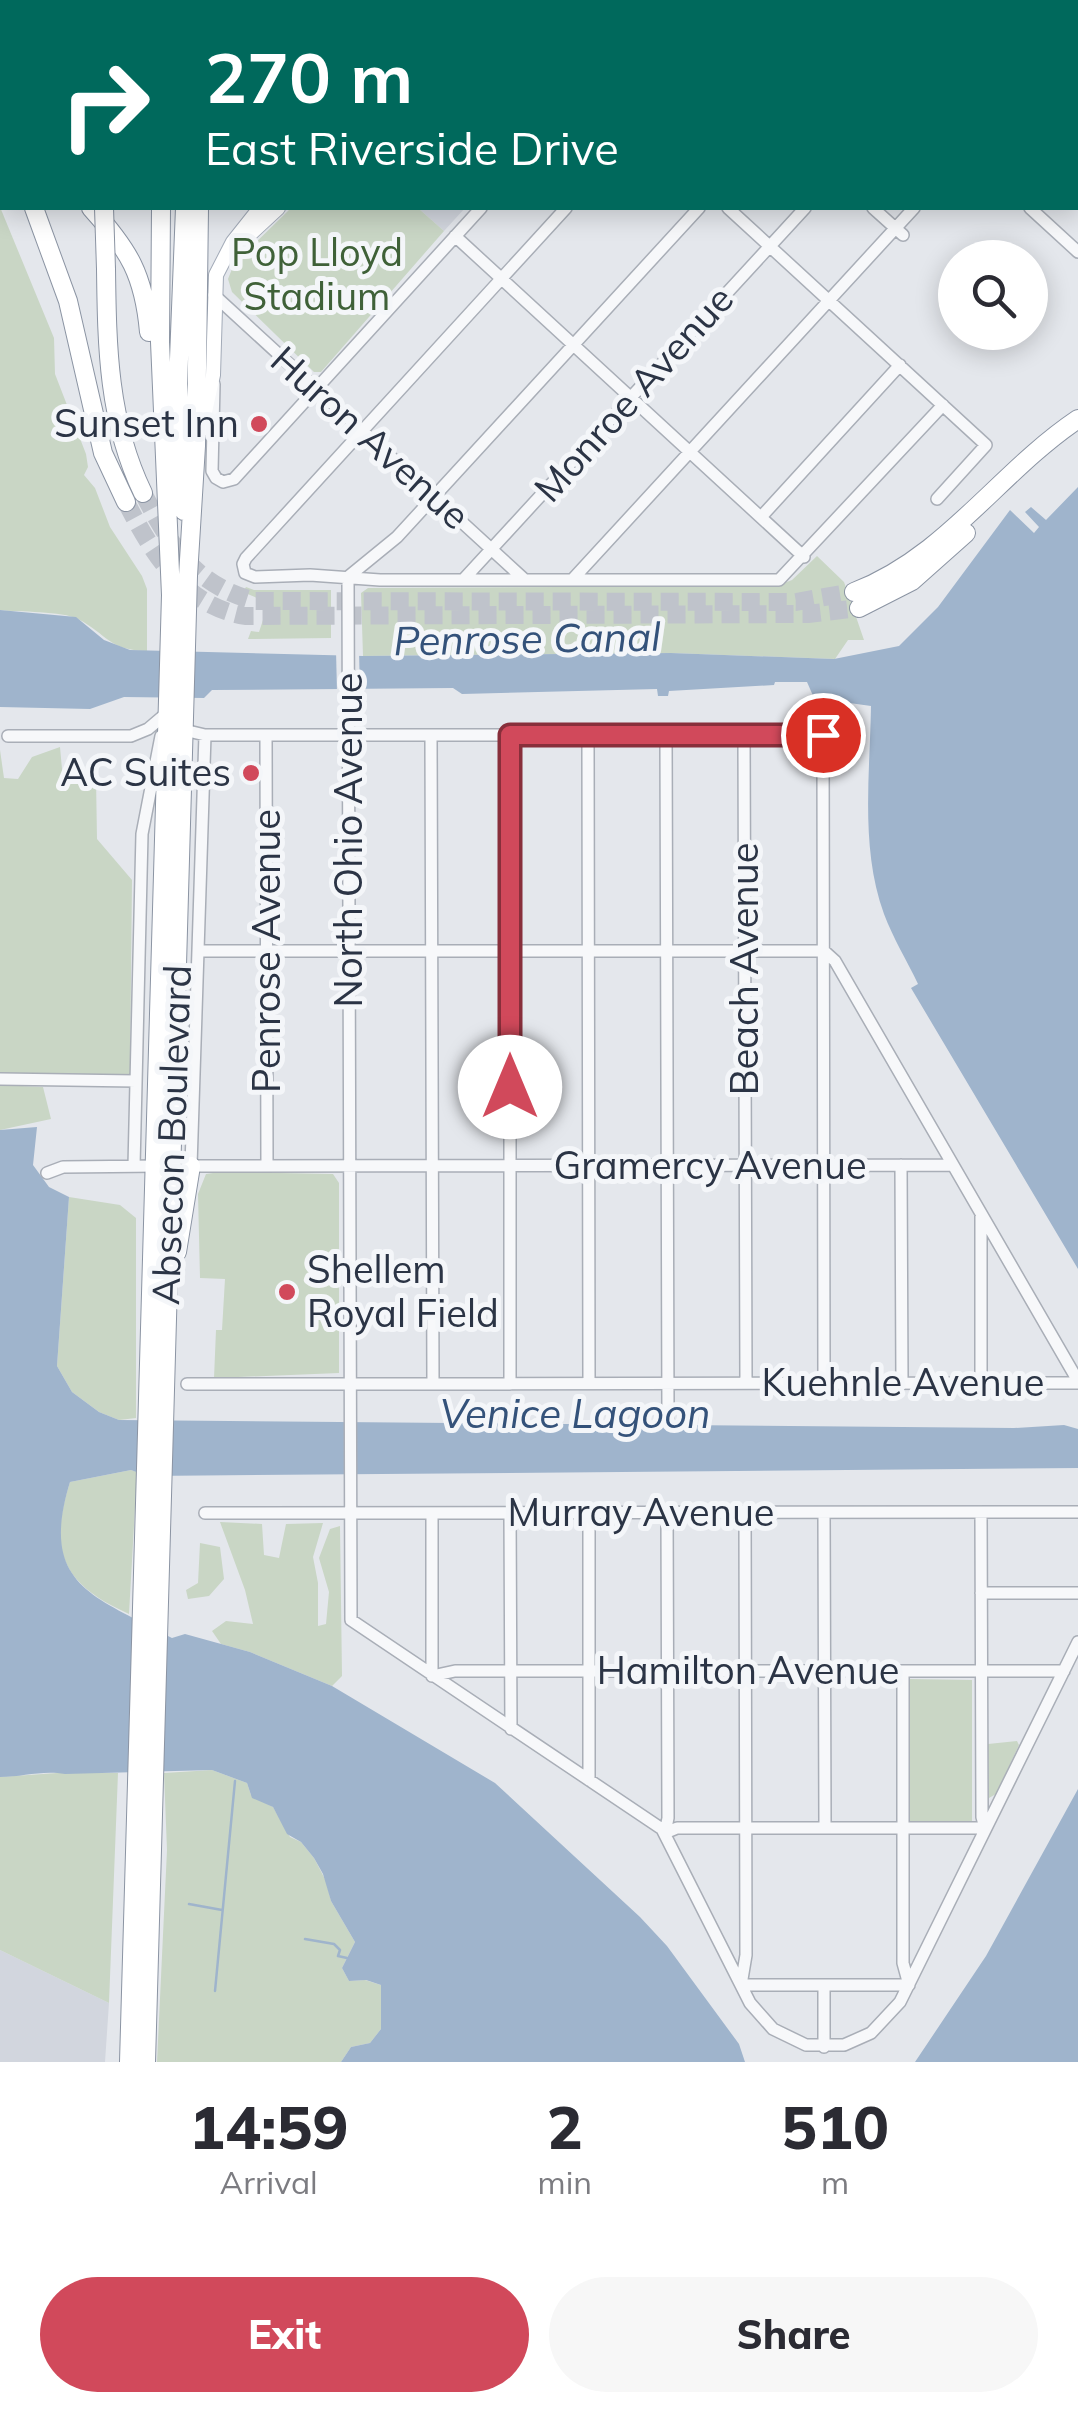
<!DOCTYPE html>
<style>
:root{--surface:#fff;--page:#f7f7f7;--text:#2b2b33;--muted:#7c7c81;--accent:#d1495b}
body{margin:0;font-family:Mulish,sans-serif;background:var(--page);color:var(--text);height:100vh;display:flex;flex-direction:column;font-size:38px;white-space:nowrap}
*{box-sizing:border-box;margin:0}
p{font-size:32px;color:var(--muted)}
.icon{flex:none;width:55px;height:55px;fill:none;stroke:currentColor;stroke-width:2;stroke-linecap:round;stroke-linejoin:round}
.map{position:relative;height:2062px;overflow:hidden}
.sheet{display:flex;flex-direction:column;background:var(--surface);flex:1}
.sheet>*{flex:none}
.top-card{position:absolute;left:0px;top:0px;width:1080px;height:210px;box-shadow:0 5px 25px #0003;background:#00695c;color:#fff;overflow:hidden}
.tools{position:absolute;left:938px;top:240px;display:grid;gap:20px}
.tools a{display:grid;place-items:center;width:110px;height:110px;border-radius:50%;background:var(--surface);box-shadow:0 5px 25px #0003;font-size:50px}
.pin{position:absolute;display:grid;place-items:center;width:85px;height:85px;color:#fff;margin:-42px;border:5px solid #fff;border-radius:50%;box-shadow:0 2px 10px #0007}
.me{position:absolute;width:110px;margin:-55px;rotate:0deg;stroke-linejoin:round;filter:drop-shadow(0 0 8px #0008)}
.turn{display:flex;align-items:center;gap:35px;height:210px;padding:0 40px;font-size:45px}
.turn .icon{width:130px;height:130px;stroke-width:2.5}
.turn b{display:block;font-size:70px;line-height:85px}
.eta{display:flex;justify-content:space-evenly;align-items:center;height:170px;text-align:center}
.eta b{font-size:60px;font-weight:800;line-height:70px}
.button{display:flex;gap:20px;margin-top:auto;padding:20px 40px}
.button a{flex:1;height:115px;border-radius:60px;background:var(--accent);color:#fff;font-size:40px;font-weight:800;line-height:115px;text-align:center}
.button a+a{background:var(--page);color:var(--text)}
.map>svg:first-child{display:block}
</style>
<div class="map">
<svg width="1078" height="2062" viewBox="0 0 1078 2062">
<rect width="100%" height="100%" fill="#e4e7ec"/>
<path fill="#d2d6de" d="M418 208H465L444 231Z
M0 1950 109 2003 105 2062H0Z"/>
<path fill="#c9d6c5" d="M0 207 54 338 55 374 86 454 88 467 84 475 95 488 110 527 142 576 147 589V651C108 650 107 634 78 619 62 611 19 612 0 610Z
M291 208H418L444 231 321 372H314L232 292 228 279 234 264Z
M817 556 844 582 864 640H848L835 659 671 653 363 656 361 593 368 588 776 586 792 580Z
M246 587 254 590H331V638L248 639 251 631 259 632 266 611 257 598 243 592Z
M60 747 63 780 96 778 97 839 132 880 130 1075 0 1074V750L4 778 18 779 32 757Z
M0 1085 43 1087 51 1119 0 1130Z
M220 1172 333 1174 339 1183V1373L214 1378 216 1330H222L225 1279 200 1278 198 1194 206 1174Z
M69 1197 120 1205 136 1218V1418L119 1420 99 1412 72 1392 57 1366Z
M131 1470 137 1472 129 1614C62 1584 48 1552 70 1482Z
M220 1522 262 1524 264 1555 279 1558 286 1524 323 1523 313 1557 318 1583V1626L326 1624 329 1592 319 1558 330 1529 340 1526 342 1676 332 1686 250 1652 221 1644 212 1631 226 1621 253 1624 245 1590Z
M200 1543 220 1547 224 1579 209 1596 188 1599 186 1590 198 1583Z
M909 1679 972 1680V1821H910Z
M1017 1741 1019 1745 996 1794 989 1798 988 1744Z
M212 1770 247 1783 251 1795 273 1807 290 1837 301 1842 314 1858 326 1881 331 1901 355 1942 342 1968 349 1981 365 1980 381 1985V2029L370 2043 351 2047 341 2062H157L167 1850 164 1773Z
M57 1773H118L109 2003 0 1950V1777Z"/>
<path fill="#9fb4cc" d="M1078 487V1269L911 988 918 984C907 961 893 938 884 914 860 848 870 774 871 706L814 698 807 682H775L774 685 669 691 668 696H658L657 689 462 694 453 688 212 690 204 698 124 697 90 709 0 707V610L76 617 104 640 130 650 363 656 671 653 834 659 899 646 938 607 1010 510 1034 533 1039 527 1025 512 1031 507 1046 520Z
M37 1127 33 1165 49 1187 69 1197 57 1366 72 1392 99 1412 119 1420 1014 1428 1064 1425 1078 1429V1468L147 1476 131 1470 70 1482C38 1586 95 1596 172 1638L185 1634 250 1652 332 1686 495 1783 640 1917 667 1946 739 2044 745 2062H341L351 2047 370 2043 381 2029V1985L366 1980 349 1981 342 1968 355 1942 331 1901 323 1874 314 1858 301 1842 287 1834 273 1807 252 1798 247 1783 212 1770 65 1774C42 1770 23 1777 0 1777V1130Z
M1078 1789V2062H915L986 1956Z"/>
<path fill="#e4e7ec" d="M336 650 359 651 360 692H337Z"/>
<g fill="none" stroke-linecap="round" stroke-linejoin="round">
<path stroke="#9fb4cc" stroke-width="2.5" d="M189 1904 222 1910
M305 1939 334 1944 340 1950 338 1956 347 1958
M215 1991 235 1781"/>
<path stroke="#bfc3cb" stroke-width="18" stroke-dasharray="18 9" stroke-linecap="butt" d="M143 493C170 545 194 585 255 601L796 602 854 592
M126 502C153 554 183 605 245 616L808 614 859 608"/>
<g stroke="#a9aeb7" stroke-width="14">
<path id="minor" d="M647 0 649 2
M803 0 806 2
M954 0 957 2
M225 2V0
M253 2 256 0
M673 2 675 0
M889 2 891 0
M1078 184V183
M566 208 246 558 243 564 245 573 255 577 310 575 380 580H779L943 405
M699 208 397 537 348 577 351 1620 662 1829 750 2003 773 2029 806 2045H844L871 2033 900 2002 1078 1642
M728 208 986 445 937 499
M873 208 903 235
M1030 208 1078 252
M455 236 804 557
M214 295 525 580
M214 384 212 471 216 478 223 482 234 479 481 208
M761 517 900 365
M463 580 805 208
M572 580 914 208
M184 730 205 735H823L824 1383
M744 734 746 1383
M266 735 267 1166
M431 735 433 1384
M510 735V1384
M588 735 589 1383
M666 735 668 1416
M8 736H131L148 729 168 712
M198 951H824
M824 951 835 961 1078 1381
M0 1079 136 1081
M901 1165 902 1383
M134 1166 142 834 161 736
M188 1166 953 1165
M191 1166 205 735
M47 1173 63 1167 159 1166
M981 1383V1216
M187 1384 1078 1383
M205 1513 1078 1512
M432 1513V1676L455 1671H1064
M510 1513 511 1729
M589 1513V1780
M745 1513 746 1955 741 1985H909L903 1963V1671
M824 1513 825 1827
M981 1513 982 1817 985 1828
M981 1593H1078
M665 1833 677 1828H985
M665 1833 668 1818 667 1512
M824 1985V2047"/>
</g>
<g stroke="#a3abb8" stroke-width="16">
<path id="major" d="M12 2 13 0
M455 2 458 0
M474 2 476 0
M0 17 2 14
M0 96 2 99
M251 233 278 208
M201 430 213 375 216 275 233 242 260 208"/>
</g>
<g stroke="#8b94a3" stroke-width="20">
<path id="highway" d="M62 0 63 2
M87 0 88 2
M103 0 104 2
M171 2V0
M205 2V0
M0 111 2 114
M0 147 2 152
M34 208 68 301 103 453 126 502
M91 208C129 250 144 275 149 332
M106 269C107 347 108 421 143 493
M184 511 178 384 185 208
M854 592C946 557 999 472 1078 419
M859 608 912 581 966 533
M177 1252 191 1166
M129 2062 171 595 160 342 161 208
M146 2062 188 576 196 446 199 208"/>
</g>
<use href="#minor" stroke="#f7f8fa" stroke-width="11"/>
<use href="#major" stroke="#fff" stroke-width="14"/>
<use href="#highway" stroke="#fff" stroke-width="18"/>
<g stroke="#8b94a3" stroke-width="20" stroke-linecap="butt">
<path id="highway-bridge" d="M104 208 106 269"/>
</g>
<use href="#highway-bridge" stroke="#fff" stroke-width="18"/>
</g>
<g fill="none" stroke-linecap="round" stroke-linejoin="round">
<g stroke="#882f3b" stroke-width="25">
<path id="route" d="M510 1087V735H823"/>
</g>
<use href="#route" stroke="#d1495b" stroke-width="18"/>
</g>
<g fill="#d1495b" stroke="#f4f6f9" stroke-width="4">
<circle cx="259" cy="424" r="10"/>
<circle cx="251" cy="773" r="10"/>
<circle cx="287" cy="1292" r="10"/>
</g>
<g text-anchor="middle" stroke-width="10" stroke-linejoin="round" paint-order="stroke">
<g font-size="38" fill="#3f6138" stroke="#f4f6f9">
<text x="317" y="266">Pop Lloyd<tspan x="317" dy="44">Stadium</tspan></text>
</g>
<g font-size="38" fill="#2b3445" stroke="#f4f6f9">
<text transform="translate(634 394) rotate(-48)" y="13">Monroe Avenue</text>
<text transform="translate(370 438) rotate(42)" y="13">Huron Avenue</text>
<text transform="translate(349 840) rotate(-90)" y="13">North Ohio Avenue</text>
<text transform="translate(267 951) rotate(-90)" y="13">Penrose Avenue</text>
<text transform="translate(745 969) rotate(-90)" y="13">Beach Avenue</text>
<text transform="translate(172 1135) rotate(-88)" y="13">Absecon Boulevard</text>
<text x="710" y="1179">Gramercy Avenue</text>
<text x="903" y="1396">Kuehnle Avenue</text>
<text x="641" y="1526">Murray Avenue</text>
<text x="748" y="1684">Hamilton Avenue</text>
</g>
<g font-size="38" fill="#2b3445" stroke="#f4f6f9" text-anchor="end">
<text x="239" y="437">Sunset Inn</text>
<text x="231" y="786">AC Suites</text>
<text x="307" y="1283" text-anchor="start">Shellem<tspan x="307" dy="44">Royal Field</tspan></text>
</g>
<g font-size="40" font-style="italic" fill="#34527a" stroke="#f4f6f9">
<text transform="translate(527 639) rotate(-1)" y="14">Penrose Canal</text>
<text x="575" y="1428">Venice Lagoon</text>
</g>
</g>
</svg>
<div class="tools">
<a><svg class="icon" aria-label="search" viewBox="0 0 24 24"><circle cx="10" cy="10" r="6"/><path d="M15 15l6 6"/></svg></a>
</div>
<div class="pin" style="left:823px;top:735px;background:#d93025"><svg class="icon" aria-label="arrive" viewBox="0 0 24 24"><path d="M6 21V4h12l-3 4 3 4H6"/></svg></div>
<svg class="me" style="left:510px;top:1087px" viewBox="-20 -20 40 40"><circle r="19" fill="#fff"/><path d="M0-13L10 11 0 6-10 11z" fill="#d1495b"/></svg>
<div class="top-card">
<div class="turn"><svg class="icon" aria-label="right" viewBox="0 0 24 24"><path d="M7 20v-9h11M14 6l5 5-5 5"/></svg><div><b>270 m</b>East Riverside Drive</div></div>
</div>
</div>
<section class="sheet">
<div class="eta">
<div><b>14:59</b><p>Arrival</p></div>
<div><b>2</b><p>min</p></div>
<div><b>510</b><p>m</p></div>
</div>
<div class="button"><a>Exit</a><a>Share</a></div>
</section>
